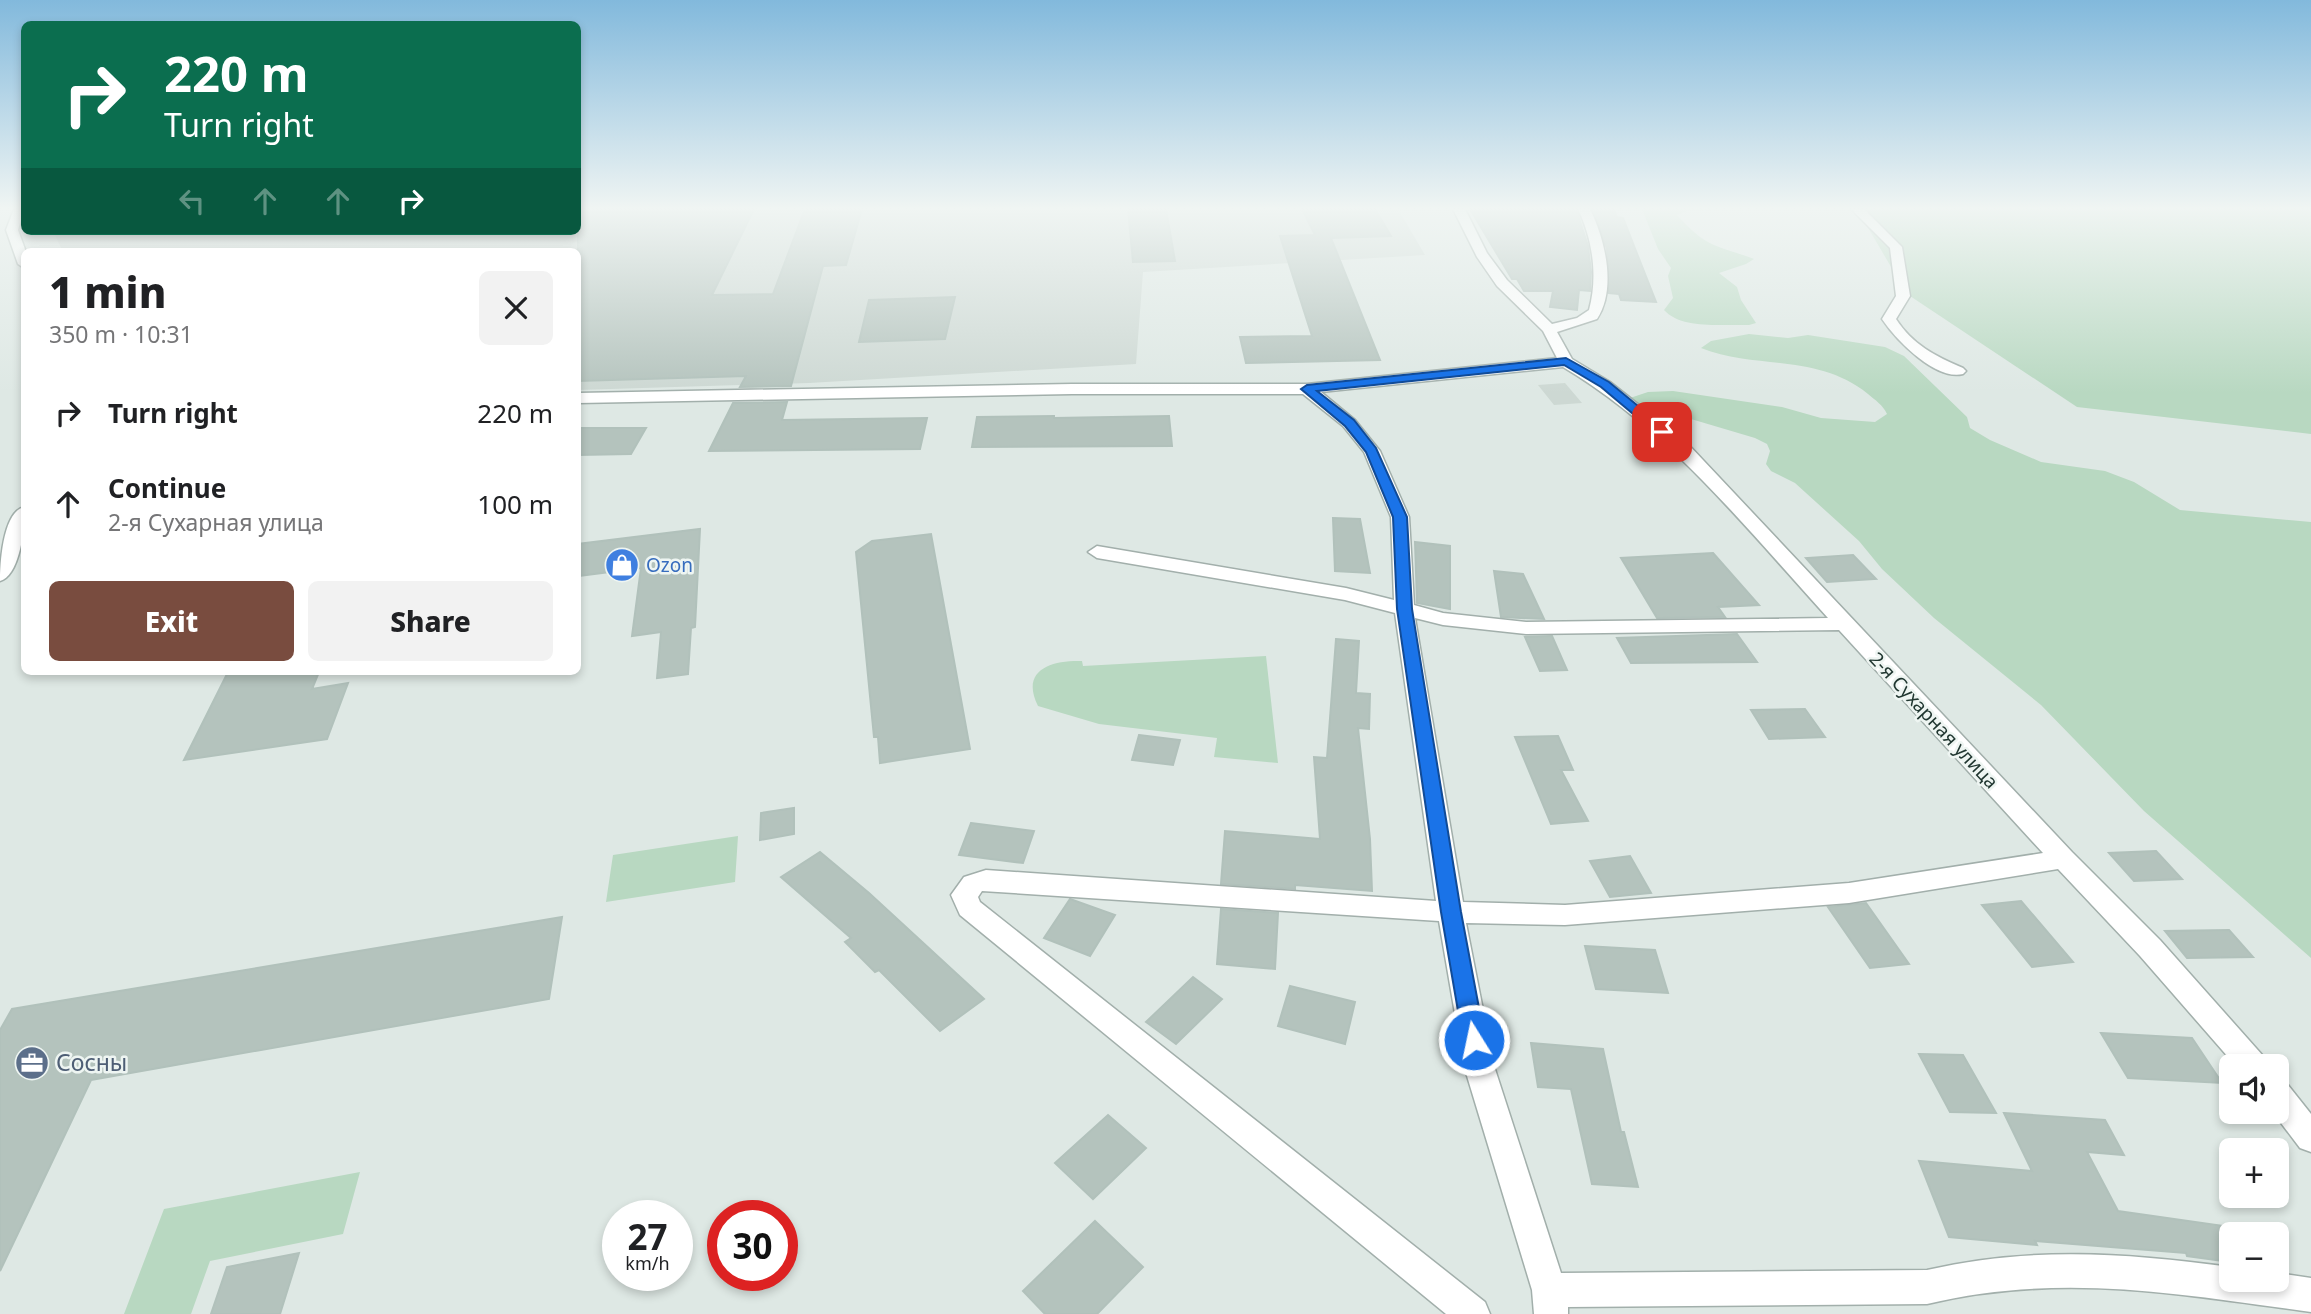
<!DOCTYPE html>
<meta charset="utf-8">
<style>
:root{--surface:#fff;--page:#f2f2f2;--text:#202124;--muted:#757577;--accent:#794c3f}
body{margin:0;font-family:"Noto Sans",sans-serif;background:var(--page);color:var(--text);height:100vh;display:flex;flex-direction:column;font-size:26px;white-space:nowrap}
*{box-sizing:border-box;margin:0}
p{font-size:23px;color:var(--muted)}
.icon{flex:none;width:38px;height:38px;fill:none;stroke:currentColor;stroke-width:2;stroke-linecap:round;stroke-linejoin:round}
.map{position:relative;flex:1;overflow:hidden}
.details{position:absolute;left:21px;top:248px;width:560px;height:427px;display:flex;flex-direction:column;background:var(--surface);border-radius:10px;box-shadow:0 4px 10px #0003}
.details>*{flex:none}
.guide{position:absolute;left:21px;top:21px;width:560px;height:214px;border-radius:10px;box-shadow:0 4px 10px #0003;background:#0b6e4f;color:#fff;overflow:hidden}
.tools{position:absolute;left:2219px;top:1054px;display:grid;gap:14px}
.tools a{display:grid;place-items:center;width:70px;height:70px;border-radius:10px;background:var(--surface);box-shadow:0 4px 10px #0003;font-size:35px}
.speed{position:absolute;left:602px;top:1200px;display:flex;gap:14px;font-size:35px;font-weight:700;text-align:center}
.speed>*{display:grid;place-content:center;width:91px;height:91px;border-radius:50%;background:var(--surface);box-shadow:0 4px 10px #0003;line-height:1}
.speed small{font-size:18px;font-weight:400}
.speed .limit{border:10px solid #d22;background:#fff;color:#111}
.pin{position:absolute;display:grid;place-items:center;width:60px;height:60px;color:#fff;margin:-30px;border-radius:14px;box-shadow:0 4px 10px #0006}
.me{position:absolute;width:77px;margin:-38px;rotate:350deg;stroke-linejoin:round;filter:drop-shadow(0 0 5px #0008)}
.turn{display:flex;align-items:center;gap:24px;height:147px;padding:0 28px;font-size:32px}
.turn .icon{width:91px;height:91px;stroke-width:2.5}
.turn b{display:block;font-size:49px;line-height:60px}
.lanes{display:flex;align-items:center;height:66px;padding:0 28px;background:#0003;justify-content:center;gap:35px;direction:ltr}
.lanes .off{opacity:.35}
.round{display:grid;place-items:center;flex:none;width:74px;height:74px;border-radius:10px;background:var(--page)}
.overview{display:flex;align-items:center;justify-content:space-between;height:119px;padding:0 28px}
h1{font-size:42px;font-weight:800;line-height:52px}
.button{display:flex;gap:14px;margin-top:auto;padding:14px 28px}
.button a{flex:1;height:80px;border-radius:10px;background:var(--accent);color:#fff;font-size:28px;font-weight:800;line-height:80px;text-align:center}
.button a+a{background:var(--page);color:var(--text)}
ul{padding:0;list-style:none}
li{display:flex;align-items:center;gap:21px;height:91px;padding:0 28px}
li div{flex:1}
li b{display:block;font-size:26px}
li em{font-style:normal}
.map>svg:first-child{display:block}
</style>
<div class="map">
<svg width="2311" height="1314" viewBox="0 0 2311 1314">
<rect width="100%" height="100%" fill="#dee8e4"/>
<path fill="#cdd8d3" d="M578 209H1398L1425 255 1143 272 1136 364 809 383 578 390V252H63L53 231H578Z
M1565 383 1582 403 1554 405 1538 385Z"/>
<path fill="#b8d8c1" d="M1642 209H1722L1687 211 1677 215C1708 249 1714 244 1754 259L1746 264 1719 273 1737 287 1741 300 1756 323 1749 325C1724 324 1682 330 1664 310L1673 298 1668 276 1671 268 1658 249Z
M1857 209H2311V434L2077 407 1907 294Z
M1749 334 1788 338 1808 335 1885 347 1904 356 1967 417 1970 428 1990 440 2041 462 2105 471 2134 482 2180 510 2311 522V958L2144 811 2041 705 1934 618 1882 569 1859 541 1795 483 1771 471 1766 464 1770 451 1767 444 1755 438 1637 403 1630 398 1648 392 1673 391 1782 407 1821 418 1875 422 1887 414C1883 405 1875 400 1868 394 1817 353 1757 370 1701 348L1711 341Z
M1266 656 1278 763 1214 757 1217 738 1099 724 1038 706C1020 670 1051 660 1082 661L1083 666Z
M738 836 735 882 606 902 613 855Z
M360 1172 343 1234 210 1261 191 1314H124L164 1209Z"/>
<path fill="#b4c3bd" stroke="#b1c1bb" stroke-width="2" d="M578 209H754L712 295 773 294 805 209H862L846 265 823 266 791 386 740 387 746 376 578 381Z
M1128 209H1166L1175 261 1133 262Z
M1302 209H1375L1391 236 1331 238 1380 360 1246 363 1240 337 1312 336 1280 236 1315 235Z
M1470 209H1576L1588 246 1591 272 1590 291 1579 290 1577 310 1550 307 1553 291H1524L1517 279H1512Z
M1593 209H1614L1617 217 1623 218 1656 302 1621 300 1619 294 1609 293 1607 249Z
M955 297 945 339 859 342 869 300Z
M787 402 782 420 927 418 920 449 709 451 733 403Z
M1054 416V418L1169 416 1172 446 972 447 977 417Z
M578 428H646L631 454 578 455Z
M1333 518 1360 519 1370 573 1335 571Z
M700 529 695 627 691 628 688 674 657 678 661 632 632 636 641 568 578 576V544Z
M931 534 970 749 880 763 878 737H874L856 552 872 541Z
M1415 542 1450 546V609L1417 603Z
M1713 553 1759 605 1718 607 1725 617 1657 618 1621 558Z
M1853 555 1876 579 1827 582 1806 558Z
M1494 571 1523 574 1544 619 1501 617Z
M1737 634 1757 662 1631 663 1617 638Z
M1552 636 1567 670 1540 671 1525 637Z
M1336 639 1359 641 1356 693 1370 694 1369 729 1358 728 1370 839 1372 891 1295 885V889L1221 884 1225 831 1320 839 1314 757 1327 758Z
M228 672H319L312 689 348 683 327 739 184 760Z
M1805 709 1825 737 1769 739 1751 710Z
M1139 735 1180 740 1173 765 1132 760Z
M1558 736 1573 770H1561L1588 821 1551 824 1515 737Z
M794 808V834L760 840 761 813Z
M971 823 1034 831 1023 863 959 855Z
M2156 851 2182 879 2134 881 2109 853Z
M820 852 869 893 984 999 940 1031 879 970 875 972 845 942 851 938 781 877Z
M1630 856 1651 893 1610 897 1590 861Z
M1070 899 1115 915 1090 956 1044 938Z
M2021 901 2073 962 2032 967 1982 905Z
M1866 903 1909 964 1870 968 1828 907Z
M1221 909 1278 913 1275 969 1217 964Z
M562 917 549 999 91 1080 0 1271V1030L12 1009Z
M2229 930 2253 957 2187 958 2165 931Z
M1585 946 1655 950 1668 993 1596 989Z
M1193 977 1222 999 1176 1044 1146 1022Z
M1290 986 1355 1002 1345 1044 1278 1026Z
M2101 1033 2192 1038 2222 1083 2128 1078Z
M1531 1043 1603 1049 1621 1132H1624L1638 1187 1592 1184 1571 1089 1538 1087Z
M1919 1054 1963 1055 1996 1113 1950 1112Z
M2004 1113 2105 1120 2124 1155 2087 1152 2118 1211 2231 1227V1262L2187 1256 2186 1253 2035 1241 2037 1245 1949 1237 1919 1161 2032 1171Z
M1108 1115 1146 1148 1093 1199 1055 1163Z
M1095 1221 1143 1267 1097 1314H1045L1023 1291Z
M299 1253 280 1314H211L227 1267Z"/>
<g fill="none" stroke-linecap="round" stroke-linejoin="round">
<g stroke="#a2afab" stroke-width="3">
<path id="minor" d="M1453 209H1465L1487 253 1507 280 1552 324 1577 318 1589 310C1598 277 1593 240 1578 209H1590C1605 239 1617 289 1597 319L1557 332 1572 359 1610 382 1687 443 2072 852 2160 940 2264 1057 2269 1066H2236L2140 956 2058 869 1849 903 1565 925 1466 923 1494 1066 1561 1273 1927 1270C2030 1246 2127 1253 2231 1267V1279H2277V1273L2311 1278V1312C2178 1294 2061 1272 1927 1304L1568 1307V1314H1534L1532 1290 1464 1066 1439 921 982 891 978 897 980 902 1485 1302 1490 1314H1446L960 915 951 895 964 877 986 870 1436 901 1395 613 1345 600 1097 558 1088 552 1097 546 1346 588 1394 600 1391 517 1364 452 1343 426 1303 394H1072L578 403V393L1072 384H1307L1557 358 1543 331 1497 286 1477 257ZM1563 367C1669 430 1746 528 1828 618L1526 622 1443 613 1414 605 1409 517 1380 451 1355 420 1321 392ZM1415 618 1443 625 1526 634 1839 630 2043 853 1849 883 1565 905 1463 902Z
M1851 209H1864L1902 247 1910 296 1896 319C1913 345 1935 356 1963 368L1966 371 1963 374C1936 381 1896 340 1882 319L1896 296 1890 248Z
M2277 1081 2288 1085 2311 1114V1152L2300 1148 2272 1111H2277Z"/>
</g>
<g stroke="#a2afab" stroke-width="3">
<path id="tertiary" d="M14 209H24L18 230 26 252 24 268 18 264 6 230Z
M24 507C26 524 20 576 0 581 0 563 3 512 24 507Z"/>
</g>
<use href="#minor" fill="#fff" fill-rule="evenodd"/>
<use href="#tertiary" fill="#fff" fill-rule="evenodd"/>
</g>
<linearGradient id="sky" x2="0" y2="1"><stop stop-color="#82b9dc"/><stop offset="0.53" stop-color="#f0f5f3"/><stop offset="1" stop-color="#f0f5f3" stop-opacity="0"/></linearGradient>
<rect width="2311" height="393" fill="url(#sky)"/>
<path fill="#1a73e8" stroke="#114b97" stroke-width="2" d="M1566 358 1609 382 1666 429V434H1657L1601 387 1564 365 1317 391 1354 420 1376 448 1407 517 1412 609 1461 912 1485 1040 1482 1047 1474 1049 1467 1047 1463 1040 1441 912 1397 609 1393 517 1366 452 1345 426 1301 389 1307 385Z"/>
<defs>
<g id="shop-disc" transform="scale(1.75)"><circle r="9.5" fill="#3f7fe0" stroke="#eef5f2"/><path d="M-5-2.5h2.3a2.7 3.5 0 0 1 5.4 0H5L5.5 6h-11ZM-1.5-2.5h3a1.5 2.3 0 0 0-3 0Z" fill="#fff"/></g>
<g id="office-disc" transform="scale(1.75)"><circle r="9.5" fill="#5c6f8a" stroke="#eef5f2"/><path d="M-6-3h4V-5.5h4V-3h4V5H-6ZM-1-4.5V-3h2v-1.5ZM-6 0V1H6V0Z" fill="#fff"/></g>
</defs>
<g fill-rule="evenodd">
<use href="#shop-disc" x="622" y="565"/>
<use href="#office-disc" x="32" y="1063"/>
</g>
<g text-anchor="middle" stroke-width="5" stroke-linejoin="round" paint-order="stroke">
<g font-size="19" fill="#366cbe" stroke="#eef5f2" text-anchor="start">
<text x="646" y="572">Ozon</text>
</g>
<g font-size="19" fill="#213731" stroke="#eef5f2">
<text transform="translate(1934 720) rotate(47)" y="7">2-я Сухарная улица</text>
</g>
<g font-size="23" fill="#4e5e75" stroke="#eef5f2" text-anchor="start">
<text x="56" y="1071">Сосны</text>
</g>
</g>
</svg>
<div class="tools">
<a><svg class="icon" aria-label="sound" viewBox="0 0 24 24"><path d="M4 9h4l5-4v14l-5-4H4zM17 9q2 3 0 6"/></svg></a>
<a>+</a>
<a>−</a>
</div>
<div class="speed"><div>27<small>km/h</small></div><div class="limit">30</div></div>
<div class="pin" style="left:1662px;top:432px;background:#d93025"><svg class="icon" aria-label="arrive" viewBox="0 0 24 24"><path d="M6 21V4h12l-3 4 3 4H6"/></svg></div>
<svg class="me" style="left:1474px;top:1040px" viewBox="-20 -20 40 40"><circle r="17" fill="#1a73e8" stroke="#fff" stroke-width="3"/><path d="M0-11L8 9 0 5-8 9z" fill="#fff"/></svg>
<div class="guide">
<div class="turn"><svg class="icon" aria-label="right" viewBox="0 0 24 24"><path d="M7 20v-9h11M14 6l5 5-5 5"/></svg><div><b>220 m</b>Turn right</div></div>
<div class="lanes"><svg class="icon off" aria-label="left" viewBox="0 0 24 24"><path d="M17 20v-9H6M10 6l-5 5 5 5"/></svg><svg class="icon off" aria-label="ahead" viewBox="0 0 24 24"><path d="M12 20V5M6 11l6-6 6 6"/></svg><svg class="icon off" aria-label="ahead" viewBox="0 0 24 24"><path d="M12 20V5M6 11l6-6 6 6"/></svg><svg class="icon" aria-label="right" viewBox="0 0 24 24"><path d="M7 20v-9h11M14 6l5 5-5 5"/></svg></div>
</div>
<section class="details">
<div class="overview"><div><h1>1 min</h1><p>350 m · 10:31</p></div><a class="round"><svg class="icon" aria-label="close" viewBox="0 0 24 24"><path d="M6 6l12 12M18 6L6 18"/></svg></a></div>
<ul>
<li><svg class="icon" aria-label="right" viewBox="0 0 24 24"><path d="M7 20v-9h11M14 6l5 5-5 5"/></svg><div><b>Turn right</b></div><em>220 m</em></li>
<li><svg class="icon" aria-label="ahead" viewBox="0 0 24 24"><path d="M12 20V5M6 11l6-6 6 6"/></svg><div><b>Continue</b><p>2-я Сухарная улица</p></div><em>100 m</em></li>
</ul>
<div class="button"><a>Exit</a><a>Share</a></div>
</section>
</div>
